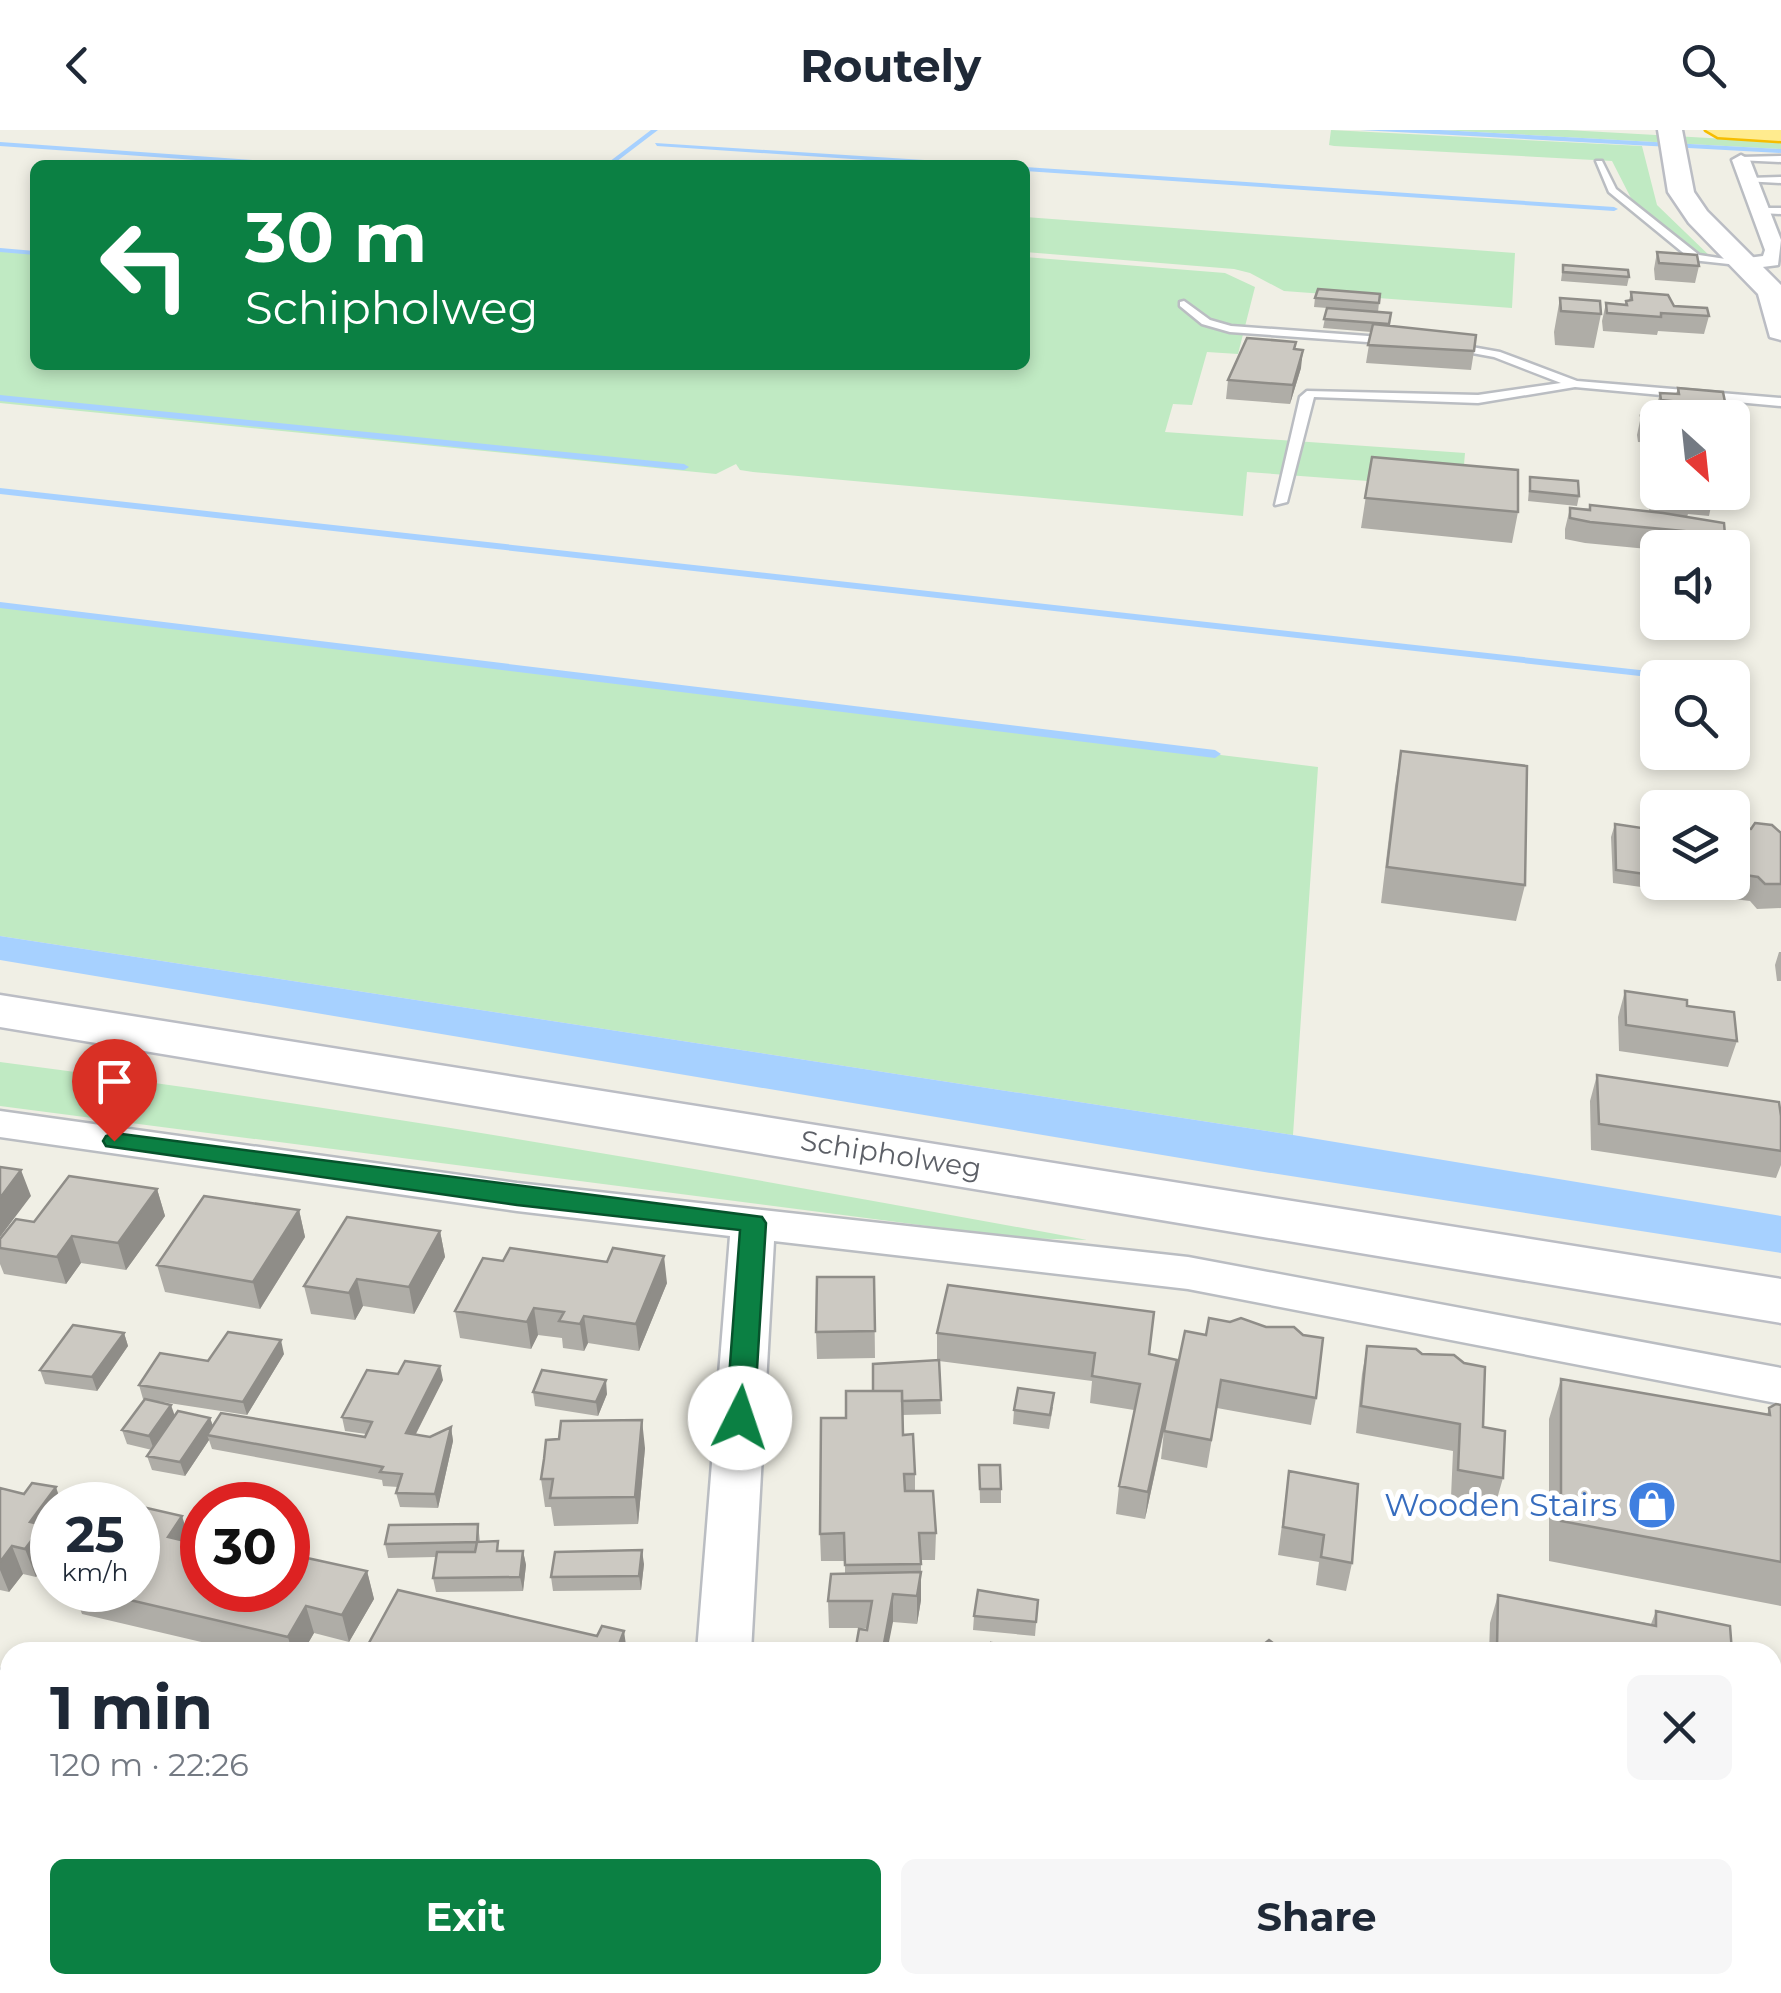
<!DOCTYPE html>
<meta charset="utf-8">
<style>
:root{--surface:#fff;--page:#f6f6f7;--text:#1f2937;--muted:#747a83;--accent:#0b8043}
body{margin:0;font-family:Montserrat,sans-serif;background:var(--page);color:var(--text);height:100vh;display:flex;flex-direction:column;font-size:38px;white-space:nowrap}
*{box-sizing:border-box;margin:0}
p{font-size:32px;color:var(--muted)}
.icon{flex:none;width:55px;height:55px;fill:none;stroke:currentColor;stroke-width:2;stroke-linecap:round;stroke-linejoin:round}
.map{position:relative;flex:1;overflow:hidden}
.drawer{position:absolute;left:0px;top:1512px;width:1782px;height:352px;display:flex;flex-direction:column;background:var(--surface);border-radius:30px 30px 0 0;box-shadow:0 5px 15px #0003}
.drawer>*{flex:none}
.hud{position:absolute;left:30px;top:30px;width:1000px;height:210px;border-radius:15px;box-shadow:0 5px 15px #0003;background:#0b8043;color:#fff;overflow:hidden}
.needle{width:65px;rotate:153deg}
.fabs{position:absolute;left:1640px;top:270px;display:grid;gap:20px}
.fabs a{display:grid;place-items:center;width:110px;height:110px;border-radius:15px;background:var(--surface);box-shadow:0 5px 15px #0003;font-size:50px}
.speed{position:absolute;left:30px;top:1352px;display:flex;gap:20px;font-size:50px;font-weight:700;text-align:center}
.speed>*{display:grid;place-content:center;width:130px;height:130px;border-radius:50%;background:var(--surface);box-shadow:0 5px 15px #0003;line-height:1}
.speed small{font-size:25px;font-weight:400}
.speed .limit{border:15px solid #d22;background:#fff;color:#111}
.pin{position:absolute;display:grid;place-items:center;width:85px;height:85px;color:#fff;margin:-102px -42px;border-radius:50% 50% 50% 0;rotate:-45deg;box-shadow:0 0 10px #0007}
.pin .icon{rotate:45deg}
.me{position:absolute;width:110px;margin:-55px;rotate:4deg;stroke-linejoin:round;filter:drop-shadow(0 0 8px #0008)}
.turn{display:flex;align-items:center;gap:35px;height:210px;padding:0 50px;font-size:45px}
.turn .icon{width:130px;height:130px;stroke-width:2.5}
.turn b{display:block;font-size:70px;line-height:85px}
.round{display:grid;place-items:center;flex:none;width:105px;height:105px;border-radius:15px;background:var(--page)}
.head{display:flex;align-items:center;justify-content:space-between;height:170px;padding:0 50px}
h1{font-size:60px;font-weight:700;line-height:75px}
.button{display:flex;gap:20px;margin-top:auto;padding:20px 50px}
.button a{flex:1;height:115px;border-radius:15px;background:var(--accent);color:#fff;font-size:40px;font-weight:700;line-height:115px;text-align:center}
.button a+a{background:var(--page);color:var(--text)}
header{display:flex;justify-content:space-between;align-items:center;height:130px;padding:0 50px;background:var(--surface);font-size:45px;font-weight:700}
.map>svg:first-child{display:block}
</style>
<header><svg class="icon" aria-label="back" viewBox="0 0 24 24"><path d="M15 5l-7 7 7 7"/></svg>Routely<svg class="icon" aria-label="search" viewBox="0 0 24 24"><circle cx="10" cy="10" r="6"/><path d="M15 15l6 6"/></svg></header>
<div class="map">
<svg width="1781" height="1863" viewBox="0 0 1781 1863">
<rect width="100%" height="100%" fill="#f0efe5"/>
<path fill="#c0eac3" d="M1331 0 1642 16 1657 75 1713 129H1706L1635 76 1612 31 1334 16 1329 15Z
M1440 0H1567L1781 12V19Z
M1025 87 1515 123 1512 178 1284 161 1250 143 1234 139 1025 122Z
M0 120 35 123V235H1025V127L1225 143 1255 157 1238 224 1207 222 1192 275 1173 274 1165 302 1465 323 1462 358 1247 342 1243 386 753 342 740 340 736 334 716 344 0 273Z
M0 475 1318 637 1293 1005 0 806Z
M0 932C364 979 726 1043 1087 1110L1020 1108 0 976Z
M764 1855H1019L1030 1863H763Z"/>
<path fill="#a7d1ff" d="M1360 0H1440L1781 19V23Z
M0 806 1293 1005 1781 1086V1123L1252 1040 0 830Z"/>
<g fill="none" stroke-linecap="round" stroke-linejoin="round">
<path fill="#a7d1ff" fill-rule="evenodd" d="M651 0H658L612 35H605Z
M0 12 295 33 298 35H267L0 16Z
M655 13 972 33 975 35H942L657 16Z
M1025 37 1614 77 1618 79 1614 81 1025 41Z
M0 118 35 121V125L0 122Z
M0 265 684 334 689 337 684 340 0 271Z
M0 358 1685 545 1690 548H1658L0 364Z
M0 472 1215 620 1221 624 1215 628 0 478Z"/>
<g stroke="#babdc2" stroke-width="5">
<path id="lane" d="M1781 26V32L1737 30 1741 27Z
M1596 31H1602L1616 59 1699 125 1752 133 1747 136 1692 130 1609 62Z
M1781 47V53L1744 51 1749 48Z
M1757 78H1781V84L1760 83Z
M1184 171 1210 190 1231 196 1395 208 1401 211 1395 214 1230 202 1202 194 1180 176V172Z
M1449 213 1500 222 1577 251 1781 268V276L1575 257 1478 273 1314 267 1287 372 1275 375 1300 267 1307 261 1478 265 1561 253 1494 227 1445 218V214Z"/>
</g>
<g stroke="#babdc2" stroke-width="5">
<path id="street" d="M1741 25 1750 30 1781 110 1778 135 1747 139 1737 133 1740 129 1763 126 1765 120 1732 30Z
M0 981 517 1053 1188 1127 1781 1238V1274L1188 1159 774 1111 751 1522H697L730 1106 517 1081 0 1007Z
M0 1540 10 1542V1590L0 1588Z
M657 1855H719V1863H655Z
M1095 1855H1159L1163 1863H1098Z"/>
</g>
<g stroke="#bbbdc4" stroke-width="5">
<path id="secondary" d="M1658 0H1682L1694 62 1707 81 1781 155V210L1770 207 1758 164 1689 93 1668 62Z
M0 865 1781 1149V1193L0 897Z"/>
</g>
<g stroke="#f6bd00" stroke-width="5">
<path id="highway" d="M1706 0H1781V11L1718 7Z"/>
</g>
<use href="#lane" fill="#fff" fill-rule="evenodd"/>
<use href="#street" fill="#fff" fill-rule="evenodd"/>
<use href="#secondary" fill="#fff" fill-rule="evenodd"/>
<use href="#highway" fill="#ffeb8e" fill-rule="evenodd"/>
</g>
<path fill="#afada7" d="M1657 122 1699 136 1695 153 1655 150 1654 139Z
M1563 135 1629 147 1627 156 1561 151Z
M1631 162 1709 186 1704 204 1658 201 1657 205 1603 201 1602 191 1606 173 1626 175V171L1629 170Z
M1380 164 1378 182 1391 183 1389 196 1474 221 1471 240 1366 233 1371 202 1323 198 1327 178 1314 177 1315 168Z
M1560 168 1601 184 1594 218 1555 215 1554 202Z
M1296 212 1295 219 1301 238 1290 274 1226 269 1228 250Z
M1678 258 1727 282 1725 288H1658V327H1655L1654 313 1638 312 1637 305 1641 286 1656 287 1655 282 1660 263 1676 264Z
M1372 327 1518 382 1512 413 1361 398Z
M1530 347 1579 366 1577 376 1528 371Z
M1654 359 1714 362 1709 386 1688 384 1687 387 1725 405 1722 418H1658V420L1585 413 1565 409V399L1570 378 1649 381Z
M1401 621 1525 755 1516 791 1381 773 1395 656Z
M1615 694 1645 744 1641 757 1613 753 1611 707Z
M1732 697 1781 703V778L1757 779 1750 771 1701 765 1700 752H1732Z
M1779 822H1781V851H1777L1775 835Z
M1625 861 1687 876 1737 911 1728 937 1619 921 1618 887Z
M1597 945 1781 986V1035L1776 1048 1591 1020 1590 971Z
M157 1059 165 1086 126 1140 81 1133 66 1154 4 1144 0 1134V1109L34 1092Z
M299 1080 305 1107 260 1179 165 1162 157 1135Z
M440 1101 445 1127 414 1184 363 1176 355 1190 311 1184 304 1156Z
M874 1147 875 1228 817 1229 816 1202Z
M667 1153 639 1221 588 1213 584 1221 563 1218 562 1208 538 1205 531 1219 460 1208 455 1181Z
M1185 1201 1316 1268 1311 1295 1217 1278 1207 1338 1161 1329 1164 1301 1172 1265 1145 1389 1116 1384 1119 1356 1134 1280 1090 1273 1092 1251 939 1231 941 1284 902 1285 903 1305 915 1344V1361L936 1403 935 1430H921V1470L917 1494 893 1492 855 1522 867 1498H829L828 1471 845 1443V1431H821L820 1404 846 1288 873 1261 937 1230V1203L1150 1224 1173 1256Z
M124 1203 128 1216 97 1261 45 1254 40 1240Z
M1367 1216 1483 1297 1503 1348 1495 1376 1451 1367 1453 1321 1356 1303 1362 1244Z
M284 1224 247 1285 143 1269 139 1255 208 1231Z
M1561 1249 1767 1285 1769 1278 1781 1275V1476L1549 1431V1289Z
M443 1250 416 1304 430 1307 451 1297 453 1311 438 1378 400 1377 396 1363 398 1357 383 1356 382 1350 212 1319 209 1310 185 1346 152 1340 147 1326 152 1320 127 1314 122 1300 175 1286 210 1288 213 1296 365 1307 366 1304 345 1301 342 1287Z
M533 1262 607 1264 598 1286 535 1276Z
M1053 1277 1049 1299 1013 1294 1014 1280Z
M645 1318 638 1394 554 1396 551 1377H545L541 1349Z
M979 1335 1001 1359V1373H980Z
M1289 1341 1352 1433 1346 1461 1316 1455 1319 1432 1278 1425Z
M0 1358 49 1409 52 1418V1424L36 1447 23 1444 9 1462 0 1460Z
M478 1394 480 1412 500 1421H523L526 1435 523 1461 436 1462 433 1448 436 1427 388 1428 385 1414Z
M190 1412 302 1438 367 1441 374 1469 349 1512 314 1503 303 1522H244L82 1484 73 1460H138Z
M644 1434 641 1460 553 1461 551 1447Z
M1498 1465 1651 1494 1656 1481 1732 1522H1489L1490 1493Z
M1038 1470 1035 1506 973 1500 974 1486Z
M1772 1603 1781 1605V1674L1772 1672Z
M337 1855H384L381 1863H340Z
M1648 1855H1729L1725 1863H1709L1692 1859V1863H1649Z
M1758 1855H1772L1781 1863H1754Z"/>
<path fill="#8f8d88" d="M1303 220 1301 238 1290 274 1293 255Z
M21 1040 31 1066 0 1107V1068Z
M157 1059 165 1086 126 1140 118 1113Z
M299 1080 305 1107 260 1179 253 1152Z
M440 1101 445 1127 414 1184 409 1157Z
M72 1106 81 1133 66 1154 57 1127Z
M664 1126 667 1153 639 1221 636 1194Z
M357 1149 363 1176 355 1190 349 1163Z
M534 1178 538 1205 531 1219 527 1192Z
M584 1186 588 1213 584 1221 580 1194Z
M124 1203 128 1216 97 1261 92 1247Z
M281 1210 284 1224 247 1285 243 1272Z
M1177 1230 1173 1257 1145 1389 1148 1362Z
M440 1236 443 1250 409 1317 406 1303Z
M606 1250 607 1264 598 1286 596 1272Z
M171 1275 176 1289 154 1320 149 1306Z
M210 1288 215 1302 207 1305 209 1310 185 1346 180 1332Z
M642 1290 645 1318 638 1394 635 1367Z
M451 1297 453 1311 438 1378 435 1364Z
M56 1357 62 1375H52V1404L49 1409 52 1418V1424L36 1447 25 1419 30 1392Z
M182 1386 191 1414 168 1407Z
M12 1416 23 1444 9 1462 0 1440V1432Z
M642 1420 644 1434 641 1460 639 1446Z
M523 1421 526 1435 523 1461 520 1447Z
M367 1441 374 1469 349 1512 342 1485Z
M921 1442V1470L917 1494V1466Z
M893 1464V1492L887 1522H883Z
M306 1476 314 1503 303 1522H292L288 1507Z
M624 1501 627 1522H616Z
M10 1672V1720L0 1737V1688Z
M15 1855H30L25 1863H10Z
M374 1855H384L381 1863H374L373 1858Z
M565 1855H578L575 1863H563Z"/>
<path fill="#ccc9c2" stroke="#8f8d88" stroke-width="2.5" d="M1657 122 1697 125 1699 136 1659 133Z
M1563 135 1628 140 1629 147 1563 142Z
M1318 159 1380 164 1379 173 1315 168Z
M1631 162 1668 165 1674 176 1707 178 1709 186 1661 183V187L1607 183 1606 173 1627 175 1626 171 1632 170Z
M1560 168 1600 171 1601 184 1561 181Z
M1327 178 1391 183 1389 194 1324 189Z
M1373 194 1476 205 1474 221 1368 215Z
M1247 208 1296 212 1294 219 1303 220 1293 255 1228 250Z
M1678 258 1723 262 1727 282H1718L1719 287 1695 285 1694 279 1680 278 1679 272 1661 270 1660 263 1679 264Z
M1641 286 1664 288H1658V293L1642 292Z
M1372 327 1518 340V382L1365 368Z
M1530 347 1578 351 1579 366 1530 361Z
M1654 359 1658 360V362H1714V366L1690 363 1691 370 1655 367Z
M1590 375 1663 383 1724 393 1725 405 1590 392 1570 388V378L1590 380Z
M1401 621 1527 636 1525 755 1387 737Z
M1755 693 1772 695 1781 703V754H1765L1758 747 1732 743V697L1751 699Z
M1615 694 1642 698 1645 744 1616 740Z
M1625 861 1687 870V876L1734 882 1737 911 1626 895Z
M1597 945 1779 972 1781 986V1021L1599 994Z
M0 1037 21 1040 0 1068Z
M69 1046 157 1059 118 1113 72 1106 57 1127 0 1118V1109L16 1089 34 1092Z
M204 1066 299 1080 253 1152 157 1135Z
M347 1087 440 1101 409 1157 357 1149 349 1163 304 1156Z
M510 1118 607 1132 613 1118 664 1126 636 1194 584 1186 580 1194 559 1191 564 1182 534 1178 527 1192 455 1181 483 1128 503 1131Z
M817 1147H874L875 1201 816 1202Z
M948 1155 1154 1182 1149 1224 1177 1230 1148 1362 1119 1356 1140 1254 1092 1246 1095 1223 937 1203Z
M1209 1188 1230 1192 1241 1188 1266 1197H1294L1303 1205 1323 1208 1316 1268 1221 1250 1211 1310 1164 1301 1185 1201 1206 1205Z
M73 1195 124 1203 92 1247 40 1240Z
M228 1202 281 1210 243 1272 139 1255 160 1223 208 1231Z
M1367 1216 1416 1219 1422 1224 1454 1225 1464 1233 1485 1237 1483 1297 1505 1301 1503 1348 1458 1340 1460 1294 1361 1276Z
M939 1230 941 1270 902 1271V1261H873V1234Z
M405 1231 440 1236 406 1303 430 1307 451 1297 435 1364 396 1363 402 1344 380 1342 383 1337 207 1305 221 1283 365 1307 372 1292 342 1287 367 1240 398 1244Z
M542 1240 606 1250 596 1272 533 1262Z
M1561 1249 1770 1285 1769 1278 1776 1274 1781 1275V1432L1561 1391Z
M1018 1258 1054 1263 1050 1285 1014 1280Z
M846 1261H902L903 1305 913 1304 915 1344H904L905 1361H933L936 1403H919L921 1434 845 1435 844 1403 820 1404 821 1288H846Z
M145 1269 171 1275 149 1306 122 1300Z
M178 1281 210 1288 180 1332 147 1326Z
M642 1290 635 1367 550 1368 553 1349H541L544 1329 546 1310 559 1309 561 1291Z
M979 1335H1000L1001 1359H980Z
M1289 1341 1358 1354 1352 1433 1321 1427 1324 1405 1283 1397Z
M32 1353 56 1357 30 1392 43 1395 25 1419 12 1416 0 1432V1358L24 1364Z
M138 1376 182 1386 168 1407 202 1415V1460H288V1434L302 1438 307 1428 367 1441 342 1485 306 1476 288 1507 87 1460H138Z
M478 1394 477 1412 498 1411 497 1421H523L520 1447 433 1448 437 1422H475L477 1412 385 1414 389 1395Z
M642 1420 639 1446 551 1447 555 1422Z
M921 1442 917 1466 893 1464 883 1519 912 1522H855L859 1499 867 1500 872 1471H828L831 1444Z
M398 1460 597 1506 602 1496 624 1501 616 1522H364Z
M978 1460 1038 1470 1036 1492 974 1486Z
M1498 1465 1656 1496V1481L1730 1496 1732 1522H1519L1497 1518Z
M1269 1510 1285 1522H1254Z
M991 1513 1048 1520V1522H989Z
M1772 1603 1781 1605V1644L1772 1642Z
M0 1639 10 1641V1672L0 1688Z
M0 1812 10 1815V1855H15L10 1863H0Z
M1772 1849 1781 1851V1863H1764L1763 1855H1772Z
M351 1855H374L373 1858Z
M446 1855H565L563 1863H451L444 1862Z
M1655 1855H1692V1863H1655Z"/>
<path fill="#0b8043" stroke="#07532c" stroke-width="2.5" d="M114 1003 762 1087 766 1093 754 1288 750 1296 740 1299 730 1296 726 1288 740 1100 517 1075 106 1016 103 1011 106 1006Z"/>
<defs>
<g id="shop-disc" transform="scale(2.5)"><circle r="9.5" fill="#3f7fe0" stroke="#fff"/><path d="M-5-2.5h2.3a2.7 3.5 0 0 1 5.4 0H5L5.5 6h-11ZM-1.5-2.5h3a1.5 2.3 0 0 0-3 0Z" fill="#fff"/></g>
</defs>
<g fill-rule="evenodd">
<use href="#shop-disc" x="1652" y="1375"/>
</g>
<g text-anchor="middle" stroke-width="10" stroke-linejoin="round" paint-order="stroke">
<g font-size="28" fill="#5d6067" stroke="#fff">
<text transform="translate(891 1024) rotate(9)" y="10">Schipholweg</text>
</g>
<g font-size="32" fill="#366cbe" stroke="#fff" text-anchor="end">
<text x="1617" y="1386">Wooden Stairs</text>
</g>
</g>
</svg>
<div class="fabs">
<a><svg class="needle" viewBox="-14 -14 28 28"><path d="M0-13l5 13h-10z" fill="#e53935"/><path d="M0 13l5-13h-10z" fill="#747a83"/></svg></a>
<a><svg class="icon" aria-label="sound" viewBox="0 0 24 24"><path d="M4 9h4l5-4v14l-5-4H4zM17 9q2 3 0 6"/></svg></a>
<a><svg class="icon" aria-label="search" viewBox="0 0 24 24"><circle cx="10" cy="10" r="6"/><path d="M15 15l6 6"/></svg></a>
<a><svg class="icon" aria-label="layers" viewBox="0 0 24 24"><path d="M12 4l9 5-9 5-9-5zM3 14l9 5 9-5"/></svg></a>
</div>
<div class="speed"><div>25<small>km/h</small></div><div class="limit">30</div></div>
<div class="pin" style="left:114px;top:1011px;background:#d93025"><svg class="icon" aria-label="arrive" viewBox="0 0 24 24"><path d="M6 21V4h12l-3 4 3 4H6"/></svg></div>
<svg class="me" style="left:740px;top:1288px" viewBox="-20 -20 40 40"><circle r="19" fill="#fff"/><path d="M0-13L10 11 0 6-10 11z" fill="#0b8043"/></svg>
<div class="hud">
<div class="turn"><svg class="icon" aria-label="left" viewBox="0 0 24 24"><path d="M17 20v-9H6M10 6l-5 5 5 5"/></svg><div><b>30 m</b>Schipholweg</div></div>
</div>
<section class="drawer">
<div class="head"><div><h1>1 min</h1><p>120 m · 22:26</p></div><a class="round"><svg class="icon" aria-label="close" viewBox="0 0 24 24"><path d="M6 6l12 12M18 6L6 18"/></svg></a></div>
<div class="button"><a>Exit</a><a>Share</a></div>
</section>
</div>
